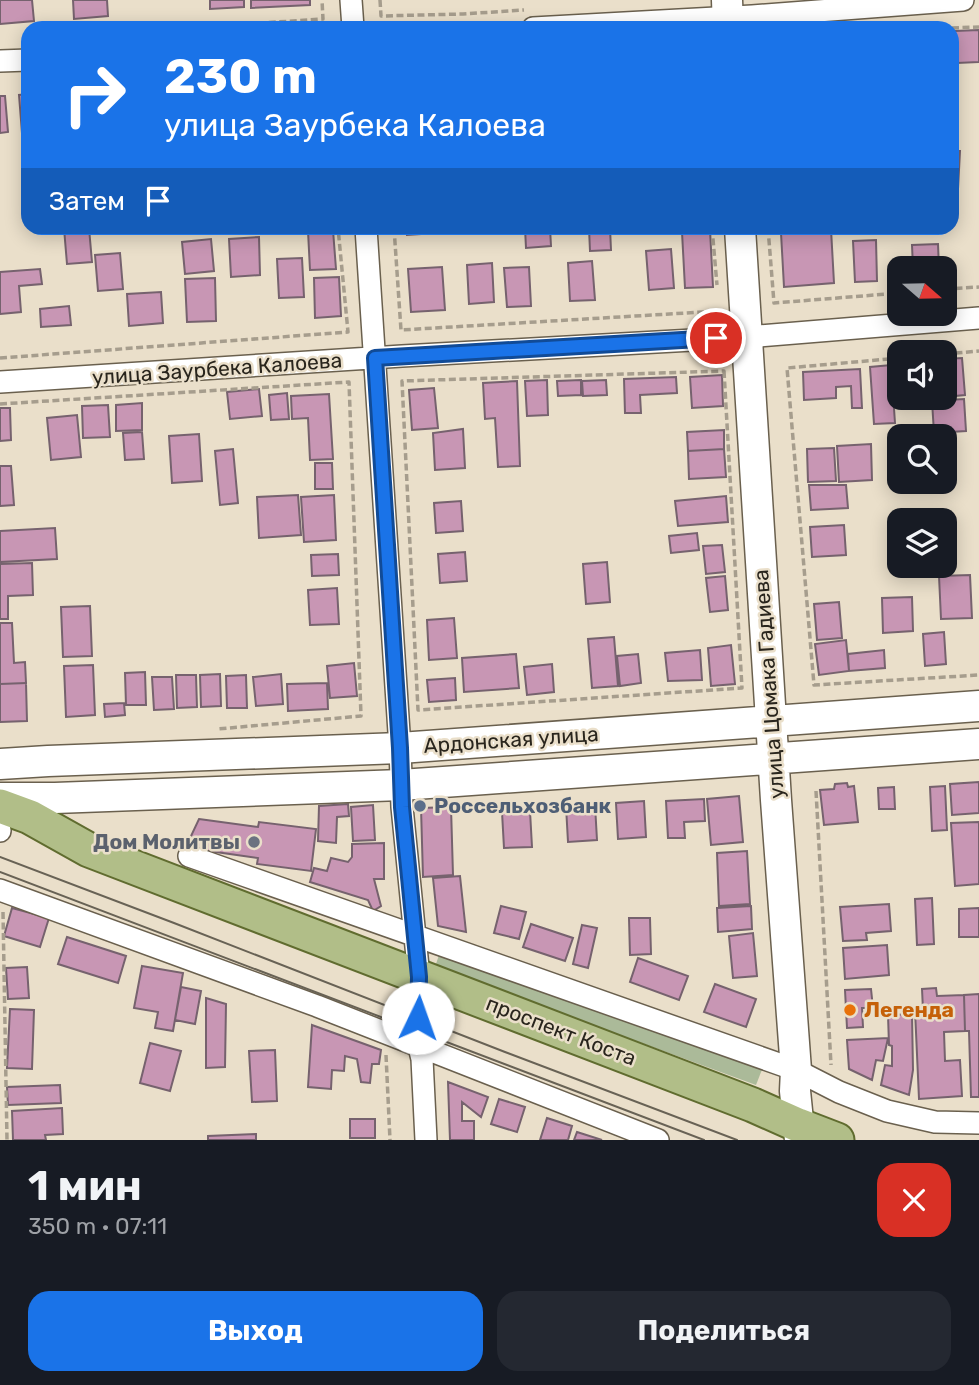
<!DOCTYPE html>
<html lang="ru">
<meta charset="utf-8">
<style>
:root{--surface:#171b24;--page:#242831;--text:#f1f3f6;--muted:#9ea1a6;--accent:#1a73e8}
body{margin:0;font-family:Rubik,sans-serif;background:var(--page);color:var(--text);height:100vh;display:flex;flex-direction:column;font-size:26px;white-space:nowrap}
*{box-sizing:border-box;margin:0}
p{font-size:23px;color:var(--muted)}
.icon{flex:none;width:38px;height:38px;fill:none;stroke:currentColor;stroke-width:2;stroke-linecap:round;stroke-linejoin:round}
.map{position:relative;height:1140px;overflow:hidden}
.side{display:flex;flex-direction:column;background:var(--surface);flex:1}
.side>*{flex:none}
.top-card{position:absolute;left:21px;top:21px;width:938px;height:214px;border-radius:21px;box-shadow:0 4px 18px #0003;background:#1a73e8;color:#fff;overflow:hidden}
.needle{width:46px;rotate:110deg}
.buttons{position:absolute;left:887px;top:256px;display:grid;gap:14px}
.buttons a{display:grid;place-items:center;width:70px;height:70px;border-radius:14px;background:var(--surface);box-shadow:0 4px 18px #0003;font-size:35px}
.pin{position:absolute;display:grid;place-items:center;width:60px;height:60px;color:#fff;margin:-30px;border:4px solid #fff;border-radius:50%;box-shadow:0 2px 7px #0007}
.me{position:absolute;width:77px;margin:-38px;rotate:3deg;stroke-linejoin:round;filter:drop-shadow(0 0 5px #0008)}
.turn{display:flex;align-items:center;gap:24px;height:147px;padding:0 28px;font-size:32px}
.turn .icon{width:91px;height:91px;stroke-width:2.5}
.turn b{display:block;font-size:49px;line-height:60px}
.then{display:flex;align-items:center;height:66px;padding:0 28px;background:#0003;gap:14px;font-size:26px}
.round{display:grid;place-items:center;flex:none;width:74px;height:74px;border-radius:21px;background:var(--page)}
.overview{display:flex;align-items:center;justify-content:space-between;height:119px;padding:0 28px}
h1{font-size:42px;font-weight:700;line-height:52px}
.primary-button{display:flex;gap:14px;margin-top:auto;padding:14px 28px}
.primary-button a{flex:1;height:80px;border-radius:21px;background:var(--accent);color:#fff;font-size:28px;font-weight:700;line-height:80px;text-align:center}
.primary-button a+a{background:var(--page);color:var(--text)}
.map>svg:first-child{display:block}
</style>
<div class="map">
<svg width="979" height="1140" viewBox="0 0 979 1140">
<rect width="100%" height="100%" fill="#eadfca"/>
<path fill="#abba99" d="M441 949 763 1067 756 1085 435 967Z"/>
<path fill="#c896b4" stroke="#76626e" stroke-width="2" d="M0 0H32L34 21 0 24Z
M73 0H107L108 16 74 19Z
M210 0H244V7L210 9Z
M251 0H310V5L251 8Z
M979 30V62L957 63 955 31Z
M28 94V132L22 133 19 95Z
M0 96H5L8 132 0 133Z
M952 151H960L958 189H952Z
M64 228H89L92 262 67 264Z
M407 228H436V233L407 235Z
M525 228H550L551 246 526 248Z
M589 228H610L611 250 590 251Z
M682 228H710V230L682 232Z
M831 229 834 283 784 287 781 233Z
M333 230 336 269 310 270 308 231Z
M710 230 713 287 685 288 682 232Z
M259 237 260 275 231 277 229 239Z
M211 239 214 271 185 274 182 242Z
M876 240 877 281 855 282 853 241Z
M938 244 939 268H913L912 245Z
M671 249 674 288 649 290 646 251Z
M120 253 123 289 98 291 95 255Z
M302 258 304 297 279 298 277 259Z
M592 261 595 300 570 301 568 263Z
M492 263 494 302 469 304 467 265Z
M442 267 445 310 411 312 408 269Z
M529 267 531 306 507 307 504 268Z
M40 269 42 284 19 286 21 312 0 314V272Z
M339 277 341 316 315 318 314 278Z
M215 278 216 321 187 322 185 279Z
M161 292 163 323 129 326 127 294Z
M69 306 71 325 41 327 40 309Z
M962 358 965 395 945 397V359Z
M891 365 895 423 874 424 870 367Z
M860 369 862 408H852L851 386 836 387V398L804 400 803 372Z
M722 375 723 406 692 408 690 377Z
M676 377 677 393 640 395 641 413H625L624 379Z
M547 380 548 415 527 416 525 381Z
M581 380V395L558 396 557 381Z
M606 380 607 395 583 396 582 381Z
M517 381 520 466 498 467 495 418 485 419 483 383Z
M434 388 438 428 412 430 409 390Z
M259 389 262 416 230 419 227 392Z
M287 393 289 419 271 420 269 395Z
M329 394 333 459 310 460 308 418 292 419 291 396Z
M964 399 966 431 934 433 932 401Z
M142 403V430L116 431V405Z
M108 405 110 437 83 438 82 406Z
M0 408H10L11 440 0 441Z
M77 415 81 457 51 460 47 418Z
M463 429 465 468 435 470 433 433Z
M724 430V449L688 451 687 432Z
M142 432 144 459 125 460 123 433Z
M199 434 202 481 172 483 169 436Z
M871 444 872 480 839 482 837 446Z
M834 448 836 481 808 482 807 449Z
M233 449 238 503 220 505 215 451Z
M724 449 726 477 689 479 688 451Z
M315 463H332L333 489H315Z
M0 466H11L14 505 0 506Z
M809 485H846L848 508 811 510Z
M298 495 301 535 259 538 257 497Z
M334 495 336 540 304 542 301 497Z
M726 496 728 522 678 526 675 501Z
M461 501 463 531 436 533 434 503Z
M844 525 846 555 812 557 810 527Z
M55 528 57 559 0 562V531Z
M697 533 699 550 671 553 669 536Z
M722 545 725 572 706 574 703 546Z
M465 552 467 581 440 583 438 554Z
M338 554 339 575 312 576 311 555Z
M607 562 610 602 586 604 583 564Z
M32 563 33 595 8 596V619H0V564Z
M970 575 972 618 941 619 939 576Z
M725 576 728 610 710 612 706 578Z
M337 588 339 624 310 625 308 590Z
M912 597 913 631 883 633 882 598Z
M839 602 842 638 817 640 814 604Z
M90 606 92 656 63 657 61 607Z
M454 618 457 658 429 660 427 620Z
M0 623H12L14 663 25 662 26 683 0 684Z
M944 632 946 664 925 666 923 634Z
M614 637 618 686 592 688 588 639Z
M846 640 849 671 819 675 815 644Z
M731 645 735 684 711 686 708 648Z
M700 650 702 680 668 681 665 653Z
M884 650 885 668 849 671 848 654Z
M516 654 519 688 464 692 462 658Z
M638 654 641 683 620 686 617 656Z
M354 663 357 696 330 698 327 666Z
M552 664 554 692 527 695 524 667Z
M93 665 95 715 66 717 64 666Z
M145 672 146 705H126L125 673Z
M220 674 221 706 201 707 200 675Z
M281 674 283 704 256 706 253 677Z
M176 675H196L197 707 177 708Z
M246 675 247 708H227L226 676Z
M152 677H172L174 709 154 710Z
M455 678 456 700 429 702 427 680Z
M26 683 27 721 0 722V684Z
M327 683 328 709 288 711 287 684Z
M124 703 125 715 105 717 104 704Z
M979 782V813L952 815 950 784Z
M847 783 848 787 854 786 858 822 824 825 820 790 834 789 835 784Z
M945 786 947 830 932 831 930 787Z
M894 787 895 809H879L878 788Z
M739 796 743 842 711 845 707 799Z
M704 799 705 821 684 822 685 838H668L666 801Z
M644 801 646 837 618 839 616 803Z
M348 804 349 816 337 817 336 843 318 841 319 806Z
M373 805 375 840 353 841 351 807Z
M595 805 597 840 568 842 566 806Z
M451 807 453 875 423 877 421 808Z
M530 811 532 847 504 848 502 812Z
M199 819 258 827 259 822 316 829 311 871 257 864 258 858 195 849 191 836Z
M979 822V884L955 886 951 823Z
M384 843V879H374L381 906 373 911 368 900 310 882 314 868 327 871 331 858 348 862 352 857V844Z
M747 851 750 904 719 906 717 853Z
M460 876 466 932 438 926 433 878Z
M932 898 934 944 917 945 915 899Z
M889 904 891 931 866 933 867 940 843 941 840 907Z
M501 906 526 912 519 939 494 933Z
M751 906 752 929 718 932 717 908Z
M12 908 49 918 40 947 4 936Z
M979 908V937H959V909Z
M629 918H650L651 954 630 955Z
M531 924 573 938 565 961 523 947Z
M582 925 597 928 588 968 573 964Z
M753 933 757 976 733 978 729 936Z
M67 937 126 956 118 983 58 964Z
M887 945 889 975 845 979 843 948Z
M638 958 688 976 679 1000 630 982Z
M142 966 183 973 173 1031 155 1028 158 1012 134 1008Z
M27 967 29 998 8 999 6 968Z
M715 984 756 999 746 1027 704 1012Z
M181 987 201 991 195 1024 175 1020Z
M936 988 937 996 964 995 965 1031 944 1032 945 1061 960 1060 962 1096 919 1099 915 1010H923L922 989Z
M871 989 873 1008H862L863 1027 847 1028 845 990Z
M979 994V1097H971L969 1031H965L964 995Z
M206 998 226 1004 225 1067 206 1068Z
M10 1009 34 1010 32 1069 7 1068Z
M912 1014 913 1070 909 1095 881 1085 885 1065 892 1066V1046L889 1045 888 1015Z
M312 1025 381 1050 379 1064H372L370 1083 361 1082 357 1059 345 1056 344 1071 332 1070 331 1089 308 1087Z
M888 1038 883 1061 876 1060 872 1080 849 1069 847 1040Z
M150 1043 181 1051 170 1091 140 1083Z
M275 1050 277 1101 252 1102 249 1051Z
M448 1082 488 1097 481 1117 462 1102V1121H474V1140H450Z
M60 1085 61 1103 8 1105 7 1087Z
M499 1099 525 1107 517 1132 491 1124Z
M62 1108 63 1134 45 1135 46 1140H13L12 1111Z
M547 1118 572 1126 568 1140H540Z
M350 1119H375V1138H350Z
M577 1132 602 1140H574Z
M256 1134V1140H208V1136Z"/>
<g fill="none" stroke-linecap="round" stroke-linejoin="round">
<g stroke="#6a604e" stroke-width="24">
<path id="street" d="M351 0 353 28
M533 28 752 16 963 0
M0 61 28 60
M366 228 400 748 402 807 419 977 417 1026 419 1047 422 1059 426 1140
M0 382 402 356 747 337 979 318
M0 831V830
M189 856 796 1070 839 1092 887 1111 935 1122 979 1123
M0 890 317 1006 658 1140"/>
</g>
<g stroke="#6a604e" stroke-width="33">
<path id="secondary" d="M727 0 728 28
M740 228 776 800 796 1070 795 1091 800 1140
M0 764 48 761 400 748 979 706
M0 798H55L401 785 979 744"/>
</g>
<g stroke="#606c2f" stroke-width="37">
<path id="primary" d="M0 806 30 817 89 850 753 1105 798 1125 837 1140"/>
</g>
<path stroke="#a69d8d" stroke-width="3.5" stroke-dasharray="7 3.5" stroke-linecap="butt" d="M380 0 381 16 463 14 524 10
M185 28 323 19 322 0
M952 28 979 27
M394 228 401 330 720 311V310
M712 228 717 285
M768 228 774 303 900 293
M945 289 979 287
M945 354 979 351
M0 358 348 332 338 228
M900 358 787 368 814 685 979 675
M724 371 742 688 418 710 402 381Z
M0 404 349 382 361 716 218 729
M816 791 831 1065
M3 912 7 1140
M386 1055 390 1140"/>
<use href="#street" stroke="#fff" stroke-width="21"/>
<use href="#secondary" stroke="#fff" stroke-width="30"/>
<use href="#primary" stroke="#b1be88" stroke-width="33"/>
<path stroke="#686255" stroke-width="2" d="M0 857 174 923 505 1052 737 1140
M0 872 704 1140"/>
</g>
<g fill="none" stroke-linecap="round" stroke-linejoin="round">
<g stroke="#114b97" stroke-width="18">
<path id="route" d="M418 1018 419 977 402 807 400 748 375 358 716 338"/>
</g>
<use href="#route" stroke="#1a73e8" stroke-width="12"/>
</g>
<circle fill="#5c6f8a" stroke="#eadfca" stroke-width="2.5" cx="420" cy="806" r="7"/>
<circle fill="#6b7280" stroke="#eadfca" stroke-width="2.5" cx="254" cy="842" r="7"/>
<circle fill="#e8710a" stroke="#eadfca" stroke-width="2.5" cx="850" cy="1010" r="7"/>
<g text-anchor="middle" stroke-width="5" stroke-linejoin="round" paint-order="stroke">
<g font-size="21" fill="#29251d" stroke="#eadfca">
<text transform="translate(217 369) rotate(-4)" y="7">улица Заурбека Калоева</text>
<text transform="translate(769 684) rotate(-94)" y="7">улица Цомака Гадиева</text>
<text transform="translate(511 740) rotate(-4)" y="7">Ардонская улица</text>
<text transform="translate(561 1031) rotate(21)" y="7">проспект Коста</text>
</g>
<g font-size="21" font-weight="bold" fill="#4e5e75" stroke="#eadfca" text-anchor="start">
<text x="434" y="813">Россельхозбанк</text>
</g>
<g font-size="21" font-weight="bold" fill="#5b616d" stroke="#eadfca" text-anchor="end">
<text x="240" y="849">Дом Молитвы</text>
</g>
<g font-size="21" font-weight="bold" fill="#c56008" stroke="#eadfca" text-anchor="start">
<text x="864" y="1017">Легенда</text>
</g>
</g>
</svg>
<div class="buttons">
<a><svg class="needle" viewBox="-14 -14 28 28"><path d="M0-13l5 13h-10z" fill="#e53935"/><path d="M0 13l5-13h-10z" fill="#9ea1a6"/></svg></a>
<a><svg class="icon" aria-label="sound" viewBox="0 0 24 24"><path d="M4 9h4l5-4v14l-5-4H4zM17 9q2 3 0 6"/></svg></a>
<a><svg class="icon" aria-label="search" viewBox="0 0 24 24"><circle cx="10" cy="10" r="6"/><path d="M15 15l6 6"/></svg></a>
<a><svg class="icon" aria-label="layers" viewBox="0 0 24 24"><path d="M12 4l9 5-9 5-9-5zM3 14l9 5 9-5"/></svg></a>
</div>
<div class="pin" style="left:716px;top:338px;background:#d93025"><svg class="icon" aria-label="arrive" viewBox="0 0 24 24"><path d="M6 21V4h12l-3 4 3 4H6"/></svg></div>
<svg class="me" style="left:418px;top:1018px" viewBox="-20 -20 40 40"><circle r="19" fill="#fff"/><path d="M0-13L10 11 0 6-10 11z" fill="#1a73e8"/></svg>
<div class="top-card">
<div class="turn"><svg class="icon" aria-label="right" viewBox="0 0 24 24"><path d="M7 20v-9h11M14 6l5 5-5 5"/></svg><div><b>230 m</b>улица Заурбека Калоева</div></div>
<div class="then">Затем<svg class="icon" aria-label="arrive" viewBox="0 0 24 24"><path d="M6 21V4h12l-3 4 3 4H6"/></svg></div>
</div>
</div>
<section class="side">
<div class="overview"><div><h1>1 мин</h1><p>350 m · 07:11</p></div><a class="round" style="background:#d93025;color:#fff"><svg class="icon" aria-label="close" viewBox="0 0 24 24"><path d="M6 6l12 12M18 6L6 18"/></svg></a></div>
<div class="primary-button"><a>Выход</a><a>Поделиться</a></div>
</section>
